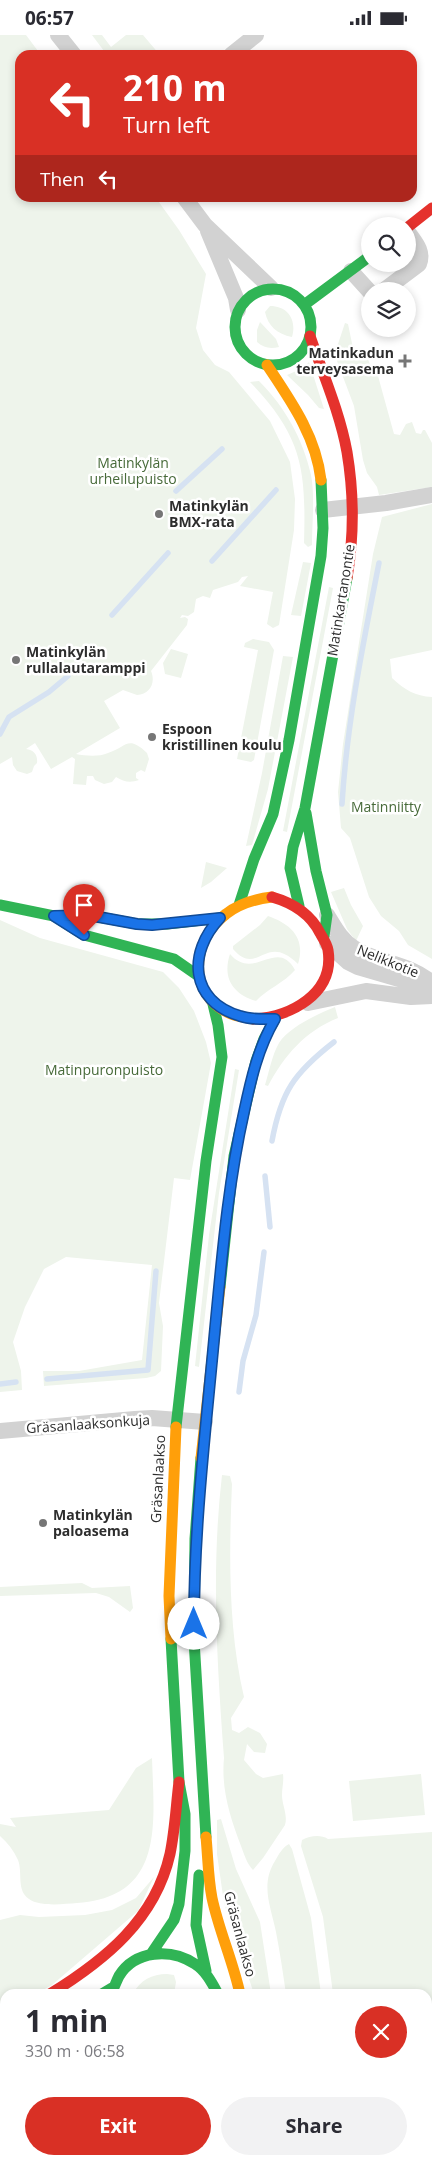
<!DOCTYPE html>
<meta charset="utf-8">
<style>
:root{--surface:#fff;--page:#f2f2f3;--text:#2b2b33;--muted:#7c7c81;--accent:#d93025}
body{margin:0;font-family:"Open Sans",sans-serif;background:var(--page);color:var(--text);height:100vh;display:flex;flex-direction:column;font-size:19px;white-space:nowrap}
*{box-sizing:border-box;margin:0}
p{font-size:16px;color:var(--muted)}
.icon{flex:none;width:28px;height:28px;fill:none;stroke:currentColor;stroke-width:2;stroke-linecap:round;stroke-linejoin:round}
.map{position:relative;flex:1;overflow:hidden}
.drawer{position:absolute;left:0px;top:1954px;width:432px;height:176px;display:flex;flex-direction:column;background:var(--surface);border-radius:15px 15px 0 0;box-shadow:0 2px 8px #0003}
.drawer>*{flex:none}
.banner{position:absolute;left:15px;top:15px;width:402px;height:152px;border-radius:15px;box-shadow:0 2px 8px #0003;background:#d93025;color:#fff;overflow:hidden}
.controls{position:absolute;left:361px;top:182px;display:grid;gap:10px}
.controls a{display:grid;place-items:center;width:55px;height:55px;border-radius:50%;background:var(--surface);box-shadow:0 2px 8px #0003;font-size:25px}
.pin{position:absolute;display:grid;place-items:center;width:42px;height:42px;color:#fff;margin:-51px -21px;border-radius:50% 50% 50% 0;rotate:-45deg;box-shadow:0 0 5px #0007}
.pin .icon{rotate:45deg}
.me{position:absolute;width:55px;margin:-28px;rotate:0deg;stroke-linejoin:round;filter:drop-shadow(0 0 4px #0008)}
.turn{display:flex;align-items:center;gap:18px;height:105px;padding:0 25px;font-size:22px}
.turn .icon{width:65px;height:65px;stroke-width:2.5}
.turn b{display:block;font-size:35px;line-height:42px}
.then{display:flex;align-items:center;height:48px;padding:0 25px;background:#0003;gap:10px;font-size:19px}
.round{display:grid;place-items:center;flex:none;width:52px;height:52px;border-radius:26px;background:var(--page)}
.summary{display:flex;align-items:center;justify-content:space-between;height:85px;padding:0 25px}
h1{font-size:30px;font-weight:700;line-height:38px}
.primary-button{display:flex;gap:10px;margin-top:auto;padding:10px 25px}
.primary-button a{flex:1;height:58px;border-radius:30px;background:var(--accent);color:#fff;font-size:20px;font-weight:700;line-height:58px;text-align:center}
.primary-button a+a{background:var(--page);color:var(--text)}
.status{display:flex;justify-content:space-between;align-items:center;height:35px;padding:0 25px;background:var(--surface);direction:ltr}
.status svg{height:14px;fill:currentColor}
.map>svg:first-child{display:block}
</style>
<div class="status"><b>06:57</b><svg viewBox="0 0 49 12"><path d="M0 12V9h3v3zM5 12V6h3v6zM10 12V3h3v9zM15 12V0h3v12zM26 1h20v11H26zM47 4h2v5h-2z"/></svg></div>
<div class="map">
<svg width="432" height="2129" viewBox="0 0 432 2129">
<rect width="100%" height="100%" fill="#fff"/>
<path fill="#eef4eb" d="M0 0H26L41 20H20V162L156 163 179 195 206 239 196 293 203 315 215 330 229 337 270 386 290 427 295 464 294 495 279 590 273 593 267 589 273 557 240 551 248 541 242 542 238 547 213 555 210 563 203 561 196 564 194 577 188 581 182 580 180 583 185 582 188 584 187 590 151 636C156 648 150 659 137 660L123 655 104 666 120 693 76 719C86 721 99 722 108 718 126 713 127 699 147 718L149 724 145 737 141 735 136 738V743L139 745C130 748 124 747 116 742L112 747 104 749 95 745 93 741H87L86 750 73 749 75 724 72 722 51 734 35 708 26 714C34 715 38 720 37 728L34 731 32 737 27 739 17 736 13 730 12 722 0 729Z
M92 0H102L111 12 126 0H143L160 20H107Z
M270 271C288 271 297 285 292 302 277 299 268 291 265 277Z
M260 287 276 304 279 312C270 314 264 313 257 307V295Z
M345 288 348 289 354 318 367 321 374 341H378L394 399 400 400 406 389 412 387 416 398 421 399 423 395H425L432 408V452L379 460 377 452 367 438 363 425 354 371 337 326 336 315Z
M309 327 324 374 319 373 308 360 287 340 301 334Z
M259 346C285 372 303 404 311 440 315 459 312 490 312 510L308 512 304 508C306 435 303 402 250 347Z
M432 469V615L390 624 392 643C405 655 415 661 432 662V924L408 910 399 896 381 881 369 862 350 803 341 793 338 757 343 709 373 519 382 482Z
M303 527 311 528 301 581 291 580Z
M329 552 333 553 287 797 283 796Z
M253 604 269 607 274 615 254 725 251 727 237 724 258 615 244 612 245 608Z
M171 614 188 619 181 643 165 639 163 628Z
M283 621 293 622 268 754 252 810 246 811 262 738Z
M206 827 227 833 211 847 201 853Z
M344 853 351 870 363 891 356 906 347 894 331 857Z
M268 881C291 889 306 903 298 929 265 896 258 943 233 914V911L260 890Z
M0 885 40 903 163 937 179 953 194 976 206 1007 211 1028 190 1145 174 1143 159 1268 163 1291 161 1336 155 1341 146 1343 44 1351 43 1336H79L142 1325 152 1230 66 1222 44 1234 25 1272 13 1307 21 1336 22 1355 0 1357Z
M230 919C254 947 277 902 295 935 284 948 267 954 256 966 233 959 222 943 230 919Z
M335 972 338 983C305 996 284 1021 268 1051L265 1050C269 1037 272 1020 279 1008 289 992 318 979 335 972Z
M235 1034 239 1035 219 1158 199 1332 195 1331 209 1200Z
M222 1440 230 1441 232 1449C229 1518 228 1594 244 1662L231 1683 232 1695 239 1698 248 1692 260 1698 267 1709 265 1718 254 1717 247 1709 244 1725 256 1739 263 1743 283 1739C284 1746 282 1753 282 1760 282 1770 288 1780 285 1790L263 1823 253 1835C247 1829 244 1819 241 1811 230 1782 221 1754 224 1723 217 1629 211 1534 222 1440Z
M82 1548 92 1553 130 1551 133 1573 130 1577 109 1562 96 1558 0 1561V1552Z
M152 1723C154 1789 165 1862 77 1868 64 1869 40 1872 29 1864 16 1855 23 1838 18 1825 14 1816 8 1808 0 1801V1789L16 1792 10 1783 109 1775 136 1733Z
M421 1739 425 1780 353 1786 349 1746Z
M221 1784 236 1834 260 1887 271 1959H254L224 1868 217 1819V1785Z
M432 1797V2067H428V1959H333L323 1882 301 1811 302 1805C310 1801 320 1799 328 1804Z
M289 1809 292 1814 311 1883 321 1959H286C283 1938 280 1918 276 1897 271 1872 260 1850 275 1826 279 1819 282 1813 289 1809Z
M154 1842 138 1876 52 1950 36 1959H5V1973L0 1975V1885L20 1880 39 1882 85 1880 112 1875 136 1863Z
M167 1939 174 1940 176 1947 174 1959H133C140 1945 152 1939 167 1939Z
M33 2125H206L209 2129H34Z
M277 2125H415L410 2129H278Z"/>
<path fill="#d6e2f2" d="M0 2055 5 2064V2125H33L34 2129H0Z"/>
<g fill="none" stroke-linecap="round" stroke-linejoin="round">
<path stroke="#d6e2f2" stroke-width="5.5" d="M176 456 222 414
M212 526 276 455
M112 580 168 518
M0 699 9 682 49 657 68 641
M342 769C347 687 363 609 379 528
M272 1106C281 1057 294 1038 334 1007
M265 1141 270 1192
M47 1344 148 1335 156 1236
M0 1349 16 1347
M239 1357 243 1326 256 1280 264 1217"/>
<path stroke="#d2d2d2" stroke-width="16" d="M58 0 74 20
M231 20 256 0
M184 162 205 190 271 253
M208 196 236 263 238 275
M351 236 370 257
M383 256 419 229C424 216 415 207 408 197
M323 475 386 468 432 460
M327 880C335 893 341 905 354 913 379 929 407 927 432 948
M327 908 348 927 358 932 430 953
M308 968 366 956 411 962 432 961
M0 1396 135 1384 152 1383 205 1387"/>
<path stroke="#30b455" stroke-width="11" d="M235 292a38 38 0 1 1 76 0a38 38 0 1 1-76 0Z
M304 270 370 221
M306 778 316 836 327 880 324 901
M0 870 54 881 88 880 137 889H167L220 883
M239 870 254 824 273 779 289 705 321 521 323 493 321 445
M299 871 290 833 293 812 305 773 347 543
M54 881 84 900 174 924 197 940
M220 1252 234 1121 256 1026 264 1004 275 984
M176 1392 206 1126 222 1022 218 990 212 965
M201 1423 195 1504 194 1605 206 1802
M199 1840 196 1890 206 1936
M151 1919 174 1885 179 1869 185 1816V1779L179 1747 171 1604
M102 1959 112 1953
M111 1959C114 1953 116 1947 119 1941 135 1915 171 1913 195 1929 206 1936 212 1948 218 1959
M0 1985 5 1983
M0 2021 5 2018
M243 2125 245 2129"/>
<path stroke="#ff9f0a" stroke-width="11" d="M267 330C291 366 316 401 321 445
M253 984C246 982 238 982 231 979 186 960 191 905 226 879 240 868 255 864 272 862
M201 1423 220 1252
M171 1604 169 1561 176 1392
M206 1802C208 1822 208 1843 212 1863 219 1896 233 1926 240 1959
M219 2125 221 2129"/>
<path stroke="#e5322d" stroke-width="11" d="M408 192 432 173
M310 301C323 339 340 378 347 417 354 459 354 502 347 543
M253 984C290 982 335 959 328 915 327 909 323 903 320 898 310 878 293 868 272 862
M50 1959C105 1925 155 1885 170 1819 175 1795 176 1771 179 1747"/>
</g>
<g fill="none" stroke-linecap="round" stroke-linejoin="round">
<g stroke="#114b97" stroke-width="12">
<path id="route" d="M84 900 54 881 88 880 137 889 152 890 220 883C187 918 190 966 240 981 251 985 263 984 275 984 258 1013 251 1044 244 1077 228 1148 222 1222 215 1294 206 1393 194 1490 194 1589"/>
</g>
<use href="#route" stroke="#1a73e8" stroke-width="9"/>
</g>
<g fill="#767676" stroke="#fff" stroke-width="2">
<path d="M402.5 318.5h5v5h5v5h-5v5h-5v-5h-5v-5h5z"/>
<circle cx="159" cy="479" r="5"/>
<circle cx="16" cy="625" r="5"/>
<circle cx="152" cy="702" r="5"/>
<circle cx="43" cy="1488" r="5"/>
</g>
<g text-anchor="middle" stroke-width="5" stroke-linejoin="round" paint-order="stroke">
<g font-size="14" font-weight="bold" fill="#2d2d2d" stroke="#fff" text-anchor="start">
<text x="394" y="323" text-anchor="end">Matinkadun<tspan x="394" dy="16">terveysasema</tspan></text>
<text x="169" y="476">Matinkylän<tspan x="169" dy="16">BMX-rata</tspan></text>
<text x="26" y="622">Matinkylän<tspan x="26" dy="16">rullalautaramppi</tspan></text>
<text x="162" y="699">Espoon<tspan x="162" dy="16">kristillinen koulu</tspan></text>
<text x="53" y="1485">Matinkylän<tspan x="53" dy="16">paloasema</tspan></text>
</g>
<g font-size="14" fill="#476a39" stroke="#fff">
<text x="133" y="433">Matinkylän<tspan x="133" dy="16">urheilupuisto</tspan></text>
<text x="386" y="777">Matinniitty</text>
<text x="104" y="1040">Matinpuronpuisto</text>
</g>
<g font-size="14" fill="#2d2d2d" stroke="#fff">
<text transform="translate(341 565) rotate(-81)" y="5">Matinkartanontie</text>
<text transform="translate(388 926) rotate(22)" y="5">Nelikkotie</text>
<text transform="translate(88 1389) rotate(-4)" y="5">Gräsanlaaksonkuja</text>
<text transform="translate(158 1444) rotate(-87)" y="5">Gräsanlaakso</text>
<text transform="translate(240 1899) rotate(75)" y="5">Gräsanlaakso</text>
</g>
</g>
</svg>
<div class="controls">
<a><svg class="icon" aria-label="search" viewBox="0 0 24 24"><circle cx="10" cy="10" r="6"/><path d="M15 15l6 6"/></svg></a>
<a><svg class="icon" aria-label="layers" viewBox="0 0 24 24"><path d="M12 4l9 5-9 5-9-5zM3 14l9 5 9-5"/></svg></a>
</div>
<div class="pin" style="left:84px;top:900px;background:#d93025"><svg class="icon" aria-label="arrive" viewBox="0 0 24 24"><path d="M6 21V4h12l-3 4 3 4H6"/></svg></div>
<svg class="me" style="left:194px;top:1589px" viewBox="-20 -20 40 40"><circle r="19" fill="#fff"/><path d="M0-13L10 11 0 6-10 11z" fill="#1a73e8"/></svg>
<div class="banner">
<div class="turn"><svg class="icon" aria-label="left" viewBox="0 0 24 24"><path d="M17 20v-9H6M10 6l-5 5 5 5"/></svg><div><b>210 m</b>Turn left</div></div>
<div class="then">Then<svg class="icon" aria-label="left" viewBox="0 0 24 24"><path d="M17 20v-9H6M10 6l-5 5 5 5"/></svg></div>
</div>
<section class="drawer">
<div class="summary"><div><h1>1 min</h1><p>330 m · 06:58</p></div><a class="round" style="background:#d93025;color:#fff"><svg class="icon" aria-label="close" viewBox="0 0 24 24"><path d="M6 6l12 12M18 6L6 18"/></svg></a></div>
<div class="primary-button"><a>Exit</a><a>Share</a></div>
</section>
</div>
